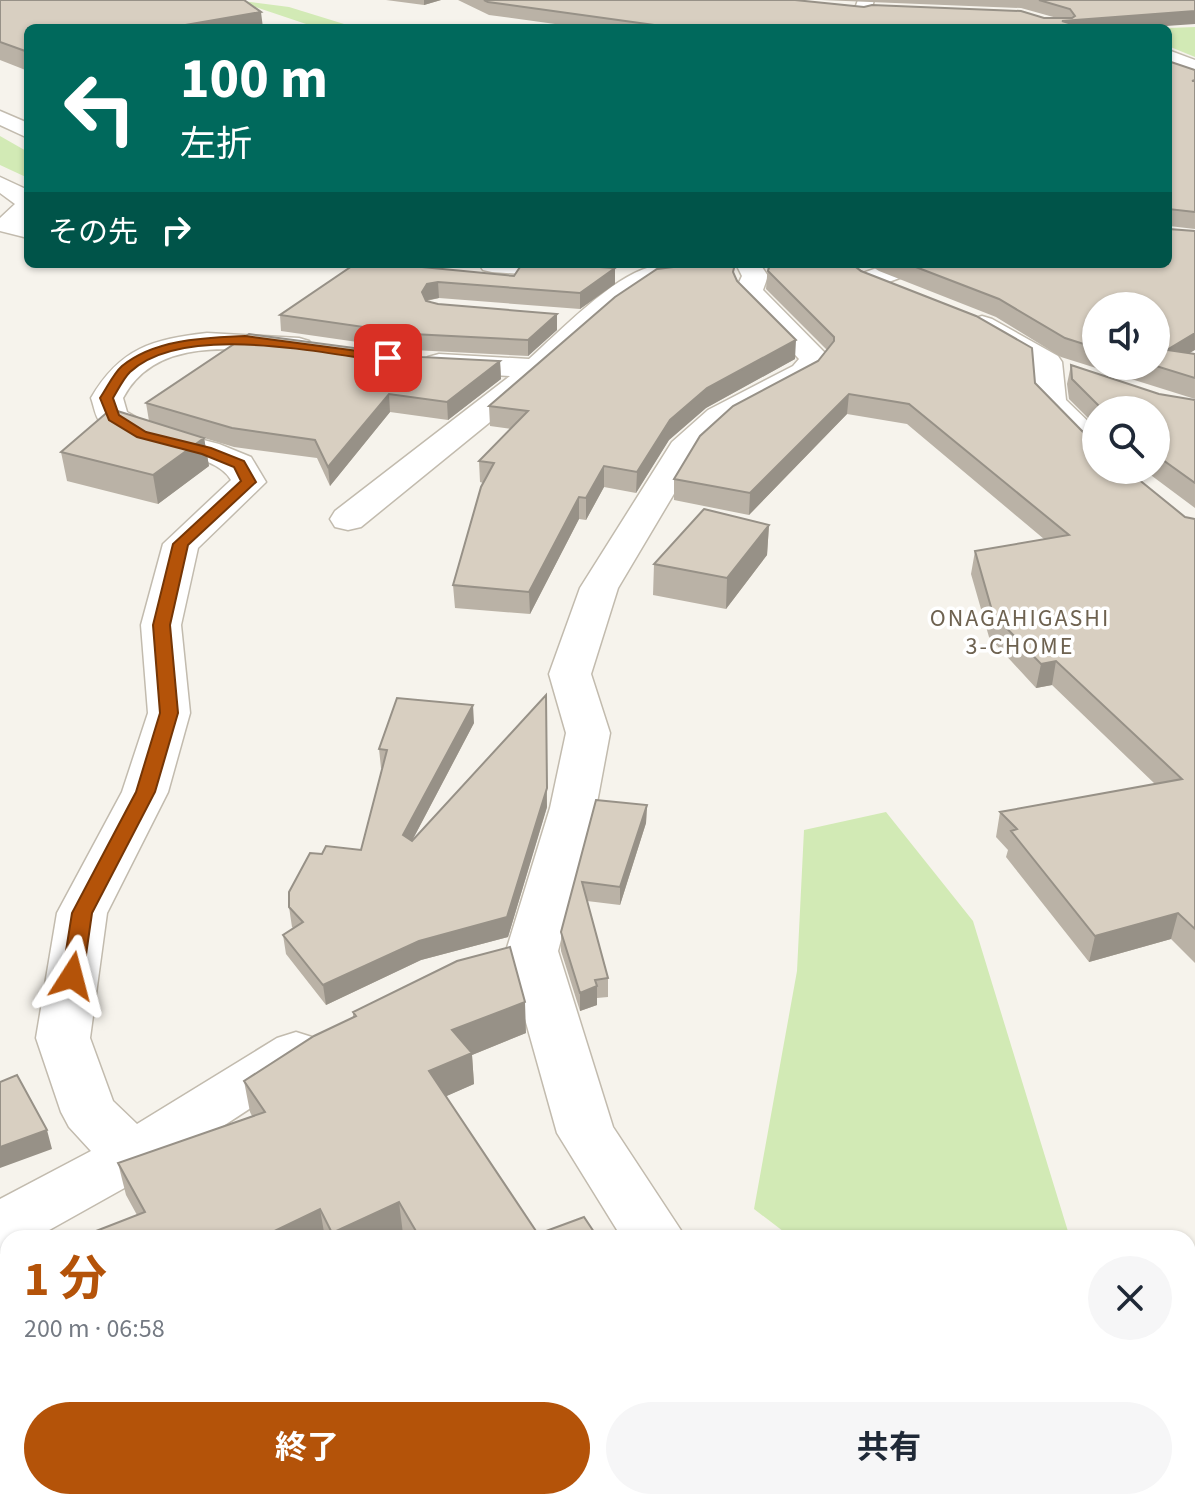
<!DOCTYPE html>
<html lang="ja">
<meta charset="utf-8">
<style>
:root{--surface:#fff;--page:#f6f6f7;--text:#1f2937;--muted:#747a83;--accent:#b45309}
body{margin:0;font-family:"Source Sans 3","Noto Sans JP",sans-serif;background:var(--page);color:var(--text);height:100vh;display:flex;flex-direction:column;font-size:30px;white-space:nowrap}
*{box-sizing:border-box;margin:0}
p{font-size:26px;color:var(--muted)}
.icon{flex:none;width:44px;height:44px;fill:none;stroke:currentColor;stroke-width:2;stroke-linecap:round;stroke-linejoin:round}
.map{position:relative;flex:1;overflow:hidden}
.details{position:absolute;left:0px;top:1230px;width:1196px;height:280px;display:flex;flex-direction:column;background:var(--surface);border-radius:24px 24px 0 0;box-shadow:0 2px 6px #0004}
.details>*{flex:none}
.guide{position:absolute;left:24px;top:24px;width:1148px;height:244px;border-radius:12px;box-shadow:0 2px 6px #0004;background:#00695c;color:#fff;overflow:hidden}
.controls{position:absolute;left:1082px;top:292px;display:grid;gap:16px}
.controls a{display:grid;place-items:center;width:88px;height:88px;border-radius:50%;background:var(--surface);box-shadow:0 2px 6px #0004;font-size:40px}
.pin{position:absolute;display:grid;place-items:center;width:68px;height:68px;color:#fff;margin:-34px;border-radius:16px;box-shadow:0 4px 12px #0006}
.me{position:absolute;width:88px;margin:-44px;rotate:9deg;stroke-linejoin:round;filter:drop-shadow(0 0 6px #0008)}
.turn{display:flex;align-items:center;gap:28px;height:168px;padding:0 24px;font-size:36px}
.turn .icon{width:104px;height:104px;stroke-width:2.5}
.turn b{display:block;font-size:56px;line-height:68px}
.then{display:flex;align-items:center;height:76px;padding:0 24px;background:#0003;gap:16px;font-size:30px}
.round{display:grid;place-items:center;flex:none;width:84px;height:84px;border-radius:42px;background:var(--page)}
.summary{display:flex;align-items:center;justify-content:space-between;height:136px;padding:0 24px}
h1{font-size:48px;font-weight:700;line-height:60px;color:var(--accent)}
.action{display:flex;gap:16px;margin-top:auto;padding:16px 24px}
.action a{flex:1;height:92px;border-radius:48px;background:var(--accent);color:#fff;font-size:32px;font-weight:700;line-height:92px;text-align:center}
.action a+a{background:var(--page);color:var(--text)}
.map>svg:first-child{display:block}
</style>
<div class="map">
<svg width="1195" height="1510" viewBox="0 0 1195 1510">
<rect width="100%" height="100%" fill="#f6f3ec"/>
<path fill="#d2eab5" d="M235 0 289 7 357 28H318Z
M1195 27V57L1168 46V28Z
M0 136 28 152V178L0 165Z
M886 812 973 921 1070 1238H792L754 1209 797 971 804 830Z
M1188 1372 1195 1379V1494L1188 1487Z"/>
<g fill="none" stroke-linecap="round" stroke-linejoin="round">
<g stroke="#c2bbae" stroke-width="3">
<path id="minor" d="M858 0H874L866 28H848Z
M1168 50 1195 60V73L1168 63Z
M0 177 28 190V218L24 222 28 223V238L0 231V218L15 204 0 193Z
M479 264H589L594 270 590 276 581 278 492 272 483 270Z
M736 264H760L768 276 763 290 830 358 815 378 730 424 697 455 618 588 591 674 610 733 596 808 558 951 613 1127 686 1238H622L557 1133 506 951 550 808 566 733 549 674 580 588 672 442 708 410 793 366 799 359 735 291 742 276Z
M888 264H925L921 270 878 286H860L856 280 860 274Z
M650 267 659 269 663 275 659 281 613 313 527 392 361 527 348 530 335 527 330 519 335 511 510 376 439 372 428 369 424 363 428 357 439 354 529 359C559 332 612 277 650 267Z
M982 316 992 319 1058 356 1062 362 1066 400 1096 429V457L1084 454 1040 410 1035 403 1032 366 972 331 968 325 972 319Z
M207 333 299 338 309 341 314 347 309 353 299 356C239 348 156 335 123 398L127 412 153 427 219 444 251 457 266 482 198 548 181 625 190 713 168 792 107 913 90 1038 113 1101 137 1124 277 1038 296 1032 315 1038 323 1052 315 1066 153 1172 35 1238H8V1250L0 1253V1199L91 1151 69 1127 61 1112 36 1038 57 913 122 792 148 713 141 625 163 544 231 480C213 447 129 455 100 422 95 416 94 406 91 398 120 348 153 339 207 333Z
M791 1502H865L869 1510H795Z"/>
</g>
<g stroke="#c2bbae" stroke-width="3">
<path id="tertiary" d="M0 111 28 123V138L0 125Z"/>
</g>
<use href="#minor" fill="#fff" fill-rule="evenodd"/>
<use href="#tertiary" fill="#fff" fill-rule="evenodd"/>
</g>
<path fill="#bab2a6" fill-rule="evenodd" d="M0 0 28 28V71L0 60Z
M386 0H441L424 5Z
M458 0H795L864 7 1057 18 1021 8 821 0H1195L1137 28H584L489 15Z
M1170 62 1195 70V229L1169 226 1189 353 1195 354V399L1061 357 996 317 879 271 868 264H1168ZM1096 306 1156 366H1096Z
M355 264 514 276 615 268V284L580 309 439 298 427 301 557 330 528 356 413 350 281 331 280 315Z
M768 264H852L1035 383 1096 470 1185 517 1195 519V963L1171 939 1089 962 1006 857 1008 850 996 837 1000 812 1155 784 1052 685 1036 688 989 637 971 574 975 551 1044 539 907 424 847 414 749 515 674 500V479L818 361 827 350 766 289Z
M736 278 795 359 706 408 669 440 636 493 604 487 586 520 579 519 530 614 455 608 453 585 483 483 480 482 479 461 511 429 490 426 489 406Z
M422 357 500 361 501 379 448 420 390 412 330 486 317 458 234 447 204 438 209 466 158 504 67 481 61 452 149 421 146 403Z
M1071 365 1159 394 1195 400V508L1144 470H1156V410H1096V426L1069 399 1067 384Z
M769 525 767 555 726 609 653 595 654 564Z
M474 723 412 841 547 807 508 937 421 960 326 1005 286 954 283 935 293 928 292 927 289 907 322 854 361 850 382 768H381L379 749Z
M596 800 647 805 646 823 620 905 587 901 608 978V997L597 998V1005L580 1011 561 951V932Z
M353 1012 526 1033 472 1055 474 1084 446 1096 538 1234 598 1238H405L403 1234 394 1238H78L137 1215 126 1195 118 1163 252 1116 250 1112 244 1081 353 1018Z
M407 1502H476L466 1510H413Z"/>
<path fill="#979187" d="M424 0H441L424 5Z
M1195 11V24L1137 28H1060L1062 21Z
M261 12 263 28H168Z
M615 268V284L580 309V293Z
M438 282 439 298 428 300 422 307V292L427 284Z
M557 314V330L528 356V340Z
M1195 333V350L1162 369 1167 350Z
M796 340 795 359 706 408 669 440 636 493 637 472 670 420 707 388Z
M500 361 501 379 448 420 447 402Z
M389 394 390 412 330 486 328 467Z
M849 394 847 414 749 515 750 493Z
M204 438 209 466 158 504 153 475Z
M604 466V487L586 520V498Z
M579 497V519L530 614 529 592Z
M769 525 767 555 726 609 727 578Z
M1056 661 1052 685 1036 688 1041 664Z
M546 695 547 807 508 937 421 960 326 1005 323 985Z
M473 705 474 723 405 854 403 835Z
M647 805 646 823 620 905V887Z
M1178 913 1171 939 1089 962 1095 936Z
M597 986V1005L580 1011V993Z
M525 1002 526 1033 472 1055 474 1084 431 1103 429 1071 452 1030Z
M47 1130 52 1149 0 1168V1147Z
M399 1202 403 1234 394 1238H333L332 1233Z
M320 1209 325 1238H260Z
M432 1502H476L466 1510H429V1505Z"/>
<path fill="#d8cfc1" stroke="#979187" stroke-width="2" d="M0 0H244L261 12 168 28H28V52L0 42Z
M484 0H795L864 7 872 5 1021 11 1044 18H1072L1075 16 1070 9 1039 0H1195V11L1062 21 1085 28H676L488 2Z
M1168 61 1195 70V80L1192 81H1195V212L1169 209V229L1195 231V333L1167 350 1195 354V378L1156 366V306H1096V348L1065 338 999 299 908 264H1168Z
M355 264H391L514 276 522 264H554L615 268 580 293 438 282 427 284 422 292 426 301 438 304 557 314 528 340 412 334 280 315Z
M698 264H735L733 272 737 281 796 340 707 388 670 420 637 472 604 466 586 498 579 497 529 592 453 585 481 487 494 463 479 461 528 411 489 406 615 297 657 269Z
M770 264H852L861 271 976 316 1032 348 1035 383 1086 435 1096 438V470H1127L1185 517 1195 519V929L1178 913 1095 936 1011 831 1017 829 1000 812 1182 779 1056 661 1041 664 993 614 975 551 1069 535 909 404 849 394 750 493 674 479 700 436 733 406 818 361 834 341V337L768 271Z
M249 334 422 357 500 361 447 402 389 394 328 467 315 440 232 428 146 403Z
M1071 365 1159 394 1195 400V483L1156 455V410H1103L1072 379Z
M111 409 204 438 153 475 61 452Z
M704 509 769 525 727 578 654 564Z
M546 695 547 788 507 917 419 941 323 985 283 935 303 922 289 907V892L310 853 322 854 326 846 361 850 387 750 379 749 397 698 473 705 403 835 412 841Z
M596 800 647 805 620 887 582 882 608 978 595 980 597 986 580 993 561 932Z
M510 947 525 1002 452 1030 472 1053 429 1071 538 1234 584 1217 598 1238H420L399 1202 332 1233 320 1209 260 1238H78L145 1212 118 1163 265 1112 244 1081 314 1036 356 1016 353 1012 457 961Z
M17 1075 47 1130 0 1147V1082Z
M711 1502H809L814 1510H689Z"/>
<path fill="#b45309" stroke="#753606" stroke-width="2" d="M245 336 388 355 394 358 388 362C320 353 184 322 130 372 123 379 118 390 113 398L119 415 146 432 211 448 244 461 256 482 188 545 170 625 178 713 155 792 92 913 83 976 80 981H65L62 976 72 913 136 792 160 713 153 625 173 544 241 481 234 467 202 454 137 437 109 420 100 398C107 388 113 374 122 366 155 339 204 338 245 336Z"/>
<g text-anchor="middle" stroke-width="7" stroke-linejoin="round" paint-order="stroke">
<g font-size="24" letter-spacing="2" fill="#6e6250" stroke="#fff">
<text x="1020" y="626">ONAGAHIGASHI<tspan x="1020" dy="28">3-CHOME</tspan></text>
</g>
</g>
</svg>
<div class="controls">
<a><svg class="icon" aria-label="sound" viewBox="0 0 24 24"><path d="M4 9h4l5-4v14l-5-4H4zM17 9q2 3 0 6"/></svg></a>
<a><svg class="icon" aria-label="search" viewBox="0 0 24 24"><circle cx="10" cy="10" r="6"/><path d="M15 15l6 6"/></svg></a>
</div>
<div class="pin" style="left:388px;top:358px;background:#d93025"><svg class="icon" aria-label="arrive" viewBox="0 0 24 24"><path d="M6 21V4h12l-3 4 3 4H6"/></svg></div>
<svg class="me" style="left:72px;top:976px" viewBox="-20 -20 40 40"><path d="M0-17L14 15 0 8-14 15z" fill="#b45309" stroke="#fff" stroke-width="4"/></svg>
<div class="guide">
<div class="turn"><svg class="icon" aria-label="left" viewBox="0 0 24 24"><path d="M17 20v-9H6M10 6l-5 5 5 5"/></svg><div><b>100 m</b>左折</div></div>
<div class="then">その先<svg class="icon" aria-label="right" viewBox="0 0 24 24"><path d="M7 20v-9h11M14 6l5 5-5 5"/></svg></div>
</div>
<section class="details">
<div class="summary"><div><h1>1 分</h1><p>200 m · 06:58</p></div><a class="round"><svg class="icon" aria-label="close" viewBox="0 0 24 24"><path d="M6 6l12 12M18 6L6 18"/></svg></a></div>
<div class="action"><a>終了</a><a>共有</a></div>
</section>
</div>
